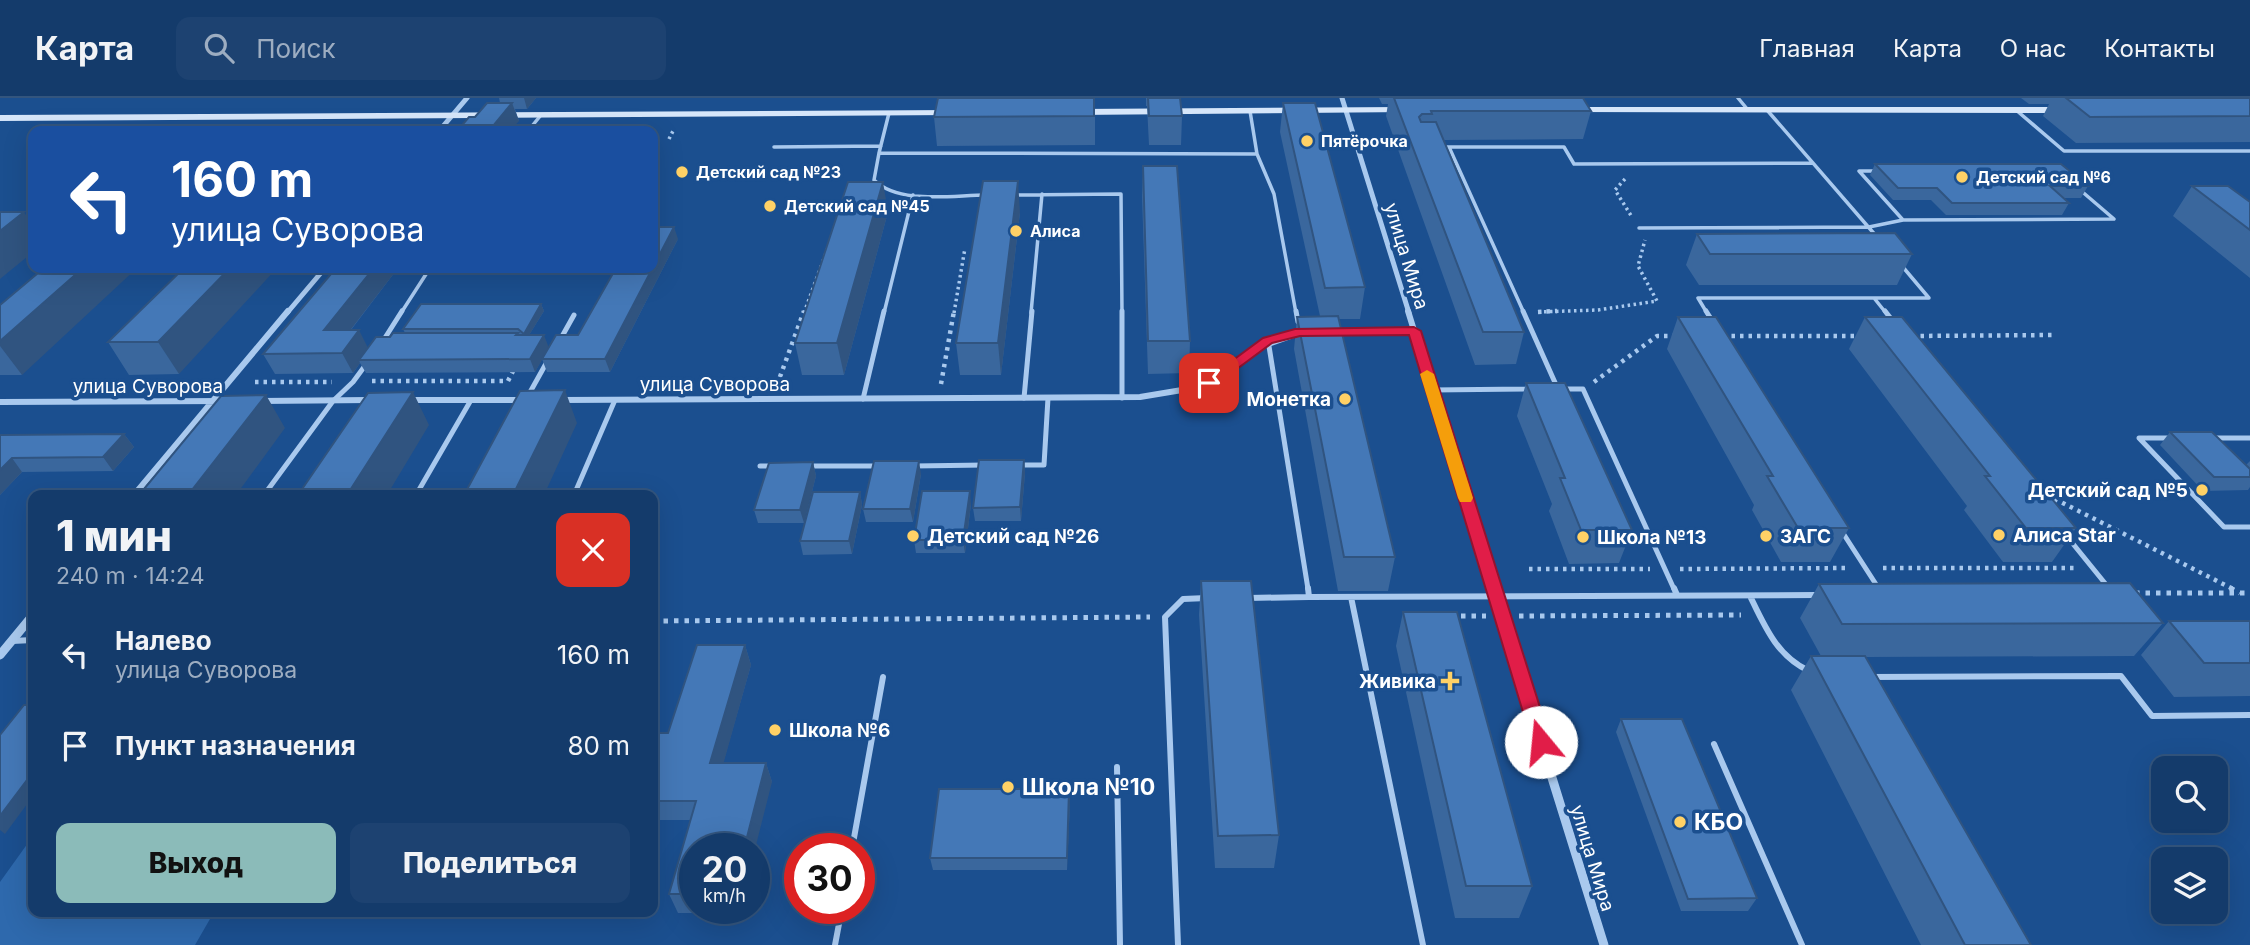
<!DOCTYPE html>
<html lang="ru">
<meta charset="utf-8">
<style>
:root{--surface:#143b6b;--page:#1d4271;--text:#f1f3f6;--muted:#9dadc1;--line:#33557e;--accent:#8bbbb9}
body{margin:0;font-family:Inter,sans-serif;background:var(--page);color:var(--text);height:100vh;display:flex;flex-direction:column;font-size:26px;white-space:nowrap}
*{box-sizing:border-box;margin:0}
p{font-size:23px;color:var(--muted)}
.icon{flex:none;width:38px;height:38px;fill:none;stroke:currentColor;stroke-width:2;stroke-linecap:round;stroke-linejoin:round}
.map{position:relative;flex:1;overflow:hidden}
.panel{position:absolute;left:28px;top:392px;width:630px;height:427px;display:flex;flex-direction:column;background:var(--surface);border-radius:14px;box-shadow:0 7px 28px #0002,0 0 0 2px var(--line)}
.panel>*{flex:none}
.top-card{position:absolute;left:28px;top:28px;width:630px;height:147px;border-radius:14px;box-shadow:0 7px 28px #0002,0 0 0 2px var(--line);background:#1a4fa0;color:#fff;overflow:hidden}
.buttons{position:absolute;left:2151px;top:658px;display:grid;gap:14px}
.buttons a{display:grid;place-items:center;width:77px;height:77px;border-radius:14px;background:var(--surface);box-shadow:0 7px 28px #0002,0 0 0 2px var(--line);font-size:35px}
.speed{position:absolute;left:679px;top:735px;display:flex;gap:14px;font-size:35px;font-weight:700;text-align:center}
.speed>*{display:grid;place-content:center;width:91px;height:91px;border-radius:50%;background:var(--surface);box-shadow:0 7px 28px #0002,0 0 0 2px var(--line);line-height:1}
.speed small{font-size:18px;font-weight:400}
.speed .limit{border:10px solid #d22;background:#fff;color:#111}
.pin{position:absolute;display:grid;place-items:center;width:60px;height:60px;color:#fff;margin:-30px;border-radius:14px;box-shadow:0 4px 10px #0006}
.me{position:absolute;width:77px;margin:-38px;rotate:343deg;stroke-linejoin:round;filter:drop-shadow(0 0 5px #0008)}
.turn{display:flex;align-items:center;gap:24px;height:147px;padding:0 28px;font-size:32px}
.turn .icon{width:91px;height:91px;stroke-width:2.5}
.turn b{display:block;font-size:49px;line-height:60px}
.round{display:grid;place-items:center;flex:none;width:74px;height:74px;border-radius:14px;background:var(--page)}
.overview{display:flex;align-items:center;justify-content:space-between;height:119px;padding:0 28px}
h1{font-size:42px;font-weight:800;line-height:52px}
.cta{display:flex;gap:14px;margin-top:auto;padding:14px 28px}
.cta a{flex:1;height:80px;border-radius:14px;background:var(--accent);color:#111;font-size:28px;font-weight:800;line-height:80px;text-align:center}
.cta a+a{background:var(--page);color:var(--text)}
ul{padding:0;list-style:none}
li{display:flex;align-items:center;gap:21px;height:91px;padding:0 28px}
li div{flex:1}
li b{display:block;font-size:26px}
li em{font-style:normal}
header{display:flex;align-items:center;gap:42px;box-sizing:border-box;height:98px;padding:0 35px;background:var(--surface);border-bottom:2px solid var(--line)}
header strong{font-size:33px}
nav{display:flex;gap:38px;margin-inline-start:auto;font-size:24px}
.search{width:490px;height:63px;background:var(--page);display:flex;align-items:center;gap:18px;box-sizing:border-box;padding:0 24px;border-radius:14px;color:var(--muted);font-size:26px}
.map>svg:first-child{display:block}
</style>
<header>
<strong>Карта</strong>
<div class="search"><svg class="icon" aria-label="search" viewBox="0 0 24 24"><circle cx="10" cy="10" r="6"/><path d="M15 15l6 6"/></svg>Поиск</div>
<nav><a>Главная</a><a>Карта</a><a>О нас</a><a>Контакты</a></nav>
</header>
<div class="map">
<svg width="2250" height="847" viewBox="0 0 2250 847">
<rect width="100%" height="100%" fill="#1b4f8f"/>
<path fill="#2e69ad" d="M33 738V814H214L195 847H0V784Z"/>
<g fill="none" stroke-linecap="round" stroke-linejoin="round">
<path stroke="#a9c9ee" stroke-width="3.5" stroke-dasharray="2.5 3.5" stroke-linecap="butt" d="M669 41 674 31
M1384 49H1403
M1625 81 1615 92 1632 119
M1538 214 1598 212 1657 203 1638 168 1645 142
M804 215 839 119
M954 215 965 150"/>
<path stroke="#a9c9ee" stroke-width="4.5" stroke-dasharray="3.5 5" stroke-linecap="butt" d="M1538 214 1557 213
M1723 238H1861
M1912 238 2054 237
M372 283H508L514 271
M255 284H332
M1594 284 1657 238H1675
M941 286 954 213
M777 287 804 213
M2047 397 2233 491
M1883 470H2074
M1529 471H1650
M1680 471 1850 470"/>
<path stroke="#a9c9ee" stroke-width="5" stroke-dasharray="4.5 6" stroke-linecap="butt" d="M2230 490 2240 495
M2135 495H2250
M1461 518H1486
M1519 518 1741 517
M653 523 1150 519"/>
<path stroke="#a9c9ee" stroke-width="3.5" d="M1738 0 1748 12
M1767 12 1877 139
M2016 12 2064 53H2250
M1250 13 1257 56 1274 96 1296 215
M889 15 879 55 1257 56
M528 33 541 17
M774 49 881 48
M1441 49H1564L1574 66 1813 65
M1449 49 1524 215
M879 55 874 82C899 107 953 97 986 97
M1859 73H2058L2114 121 1903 122Z
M1013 97 1121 96 1122 215
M1639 130 1869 129 1903 122
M1874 200 1886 215
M401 215 430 170
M884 215 913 97
M1031 215 1042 96
M1707 215 1698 200H1929L1902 168"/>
<path stroke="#a9c9ee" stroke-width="5" d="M1122 213V300
M1296 213 1298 224
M1523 213 1557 289
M1706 213 1713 224
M1885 213 1892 222
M560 242 574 217
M1268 242 1308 491
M383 243 402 213
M1564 291H1583L1674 491
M1432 292 1529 291
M529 296 548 262
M1024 300 1032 213
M863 301 884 213
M2172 340H2139L2224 429H2250
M2213 340H2250
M1019 367H1044L1048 300
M760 368H775
M809 368H880
M914 368 985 367
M264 397 333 303 353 284 367 265
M416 397 471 302
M574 397 615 302
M1841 432 1879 491
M2065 436 2108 489"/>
<path stroke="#a9c9ee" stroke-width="6" d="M1308 490 1309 499 1818 497
M1674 490 1677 497
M1878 490 1879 492
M1750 498C1765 529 1777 558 1809 573
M1351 499 1423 847
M1248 500 1309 499
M12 543 33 542
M1870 579 2121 578 2152 618 2250 617
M1714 646 1802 847
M1117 669 1120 847
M852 751 883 579
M835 847 842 810
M1178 847 1165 519 1183 501 1207 500"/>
<path stroke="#a9c9ee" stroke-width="5" d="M1342 0 1409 215
M439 33 467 0
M287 215 325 170"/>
<path stroke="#a9c9ee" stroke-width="6" d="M1408 213 1494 491
M1335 234 1414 233
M410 302H524
M561 302 1140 299 1200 289 1262 248 1302 234
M260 303 370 302
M0 304 227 303
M134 397 288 213"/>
<path stroke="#a9c9ee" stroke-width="9" d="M1493 490 1604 847
M0 557 33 517"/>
<path fill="#d6e6fa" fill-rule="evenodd" d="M1406 9 1409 10V14L1076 17 1071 14 1076 11Z
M1573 9H2064L2069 12 2064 15 1570 14V10Z
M957 12V16L954 17 0 23V17Z"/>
</g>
<path fill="#3a679d" d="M499 0H536L527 11H515L519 23 475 19 500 5Z
M1095 0V47L937 48 934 19Z
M1146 0H1180L1182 18 1181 47H1149L1147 8H1146Z
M1379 0H1583L1591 13 1583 41 1443 42 1524 234 1516 266 1475 267 1386 18 1388 6H1382Z
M2021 0H2250V44L2076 45 2043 18 2049 6H2029Z
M1283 5 1365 189 1360 221H1339L1395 459 1388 493H1338L1294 251 1297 219 1320 218 1280 34Z
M1875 66 2088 88 2081 100H2063L2069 105 2062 117H1946L1931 102H1893L1870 77Z
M1143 68 1190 243 1189 275 1148 276 1142 98Z
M2192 88 2250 104V180L2173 118Z
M888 114 844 277H802L795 245Z
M1020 114 1001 277H960L956 245Z
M1697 136 1912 156 1897 187H1699L1686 167Z
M678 141 610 274H547L542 261 535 274 366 275 360 265 353 275 275 276 263 256 398 170 351 232 368 250 390 239 405 235 403 231 541 206 544 213 529 237 549 250 578 237Z
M184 170 179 276 129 277 108 244Z
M0 207 22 277H0Z
M1678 219 1849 430 1830 464H1781L1752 412 1754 407 1667 251Z
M1865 219 2076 430 2052 464H2003L1964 412 1967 408 1849 251Z
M1526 285 1632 432 1619 465 1569 466 1549 413 1552 406 1517 318Z
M2170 334 2246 367 2250 363V389L2248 392 2203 393 2160 347Z
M124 336 134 349 113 373 22 374 0 397V337Z
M1024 362 1025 375 1021 423H975L973 410Z
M813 364 816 378 804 425H758L754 412Z
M921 376 913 424H866L863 411Z
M860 394 862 407 852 456 803 457 800 443Z
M971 406 965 455H916L914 442Z
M1201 483 1279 737 1274 770H1215L1199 517Z
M1819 486 2163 525 2134 558 1866 559 2031 847H1921L1791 592 1811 558H1821L1800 520Z
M1403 514 1532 788 1519 820H1455L1396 548Z
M2169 523H2250V598L2174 599 2141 557Z
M745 547 751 567 723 665H766L772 684 695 751V810H741L739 815H678L669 796 691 722H653V635H668Z
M1621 621 1757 800 1748 813H1681L1616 634Z
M1069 691 1070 704 1067 772H933L930 760Z
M341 814H407L406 815Z"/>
<path fill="#305480" d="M524 0H536L527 11Z
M512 5 519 23 510 33H489Z
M1018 83 1020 114 1001 277 998 245Z
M883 84 888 114 844 277 837 245Z
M24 114 33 128V154L0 181V133Z
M674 129 678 141 610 274 605 261Z
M83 170H137L22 277 0 248V243Z
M230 170H277L179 276 158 244Z
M374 170H398L335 252 324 232Z
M541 206 544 213 526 242 524 236Z
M359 232 369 252 359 262 360 265 353 275 342 255Z
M544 237 549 250 535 274 530 261Z
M565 292 577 325 544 397H513Z
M413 294 429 327 387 397H347Z
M266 297 285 330 236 397H188Z
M124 336 134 349 113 373 103 359Z
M12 360 22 374 0 397V372Z
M1024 362 1025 375 1021 423 1020 409Z
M919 363 921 376 913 424 910 411Z
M813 364 816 378 804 425 800 412Z
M970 393 971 406 965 455 963 442Z
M860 394 862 407 852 456 849 443Z
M745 547 751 567 718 685 710 665Z
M766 665 772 684 754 755V751H744Z
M33 674V698L5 736 0 732V718Z
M1069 691 1070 704 1067 772V760Z"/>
<path fill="#4478b7" stroke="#305480" stroke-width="2" d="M938 0H1094V18L934 19Z
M1148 0H1180L1182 18H1149Z
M1394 0H1583L1591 13H1431L1432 16H1422L1419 19 1421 24H1436L1524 234H1483Z
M2066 0H2250V18L2090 19Z
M487 5H512L489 33H457L469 19H475Z
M1283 5H1315L1365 189 1325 190Z
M1875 66H2061L2088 88H2050L2069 105H1952L1937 90H1898Z
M1143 68H1177L1190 243H1148Z
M983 83H1018L998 245H956Z
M848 84H883L837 245H795Z
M2192 88H2228L2250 104V132Z
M0 114H24L0 133Z
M653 129H674L605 261H542L556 237H578L616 170H653Z
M1895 135 1912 156H1710L1697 136Z
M44 170H83L0 243V207Z
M184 170H230L158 244H108Z
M336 170H374L324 232H359L342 255 263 256Z
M421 206H541L524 236 518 231H403Z
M1338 218 1395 459H1344L1297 219Z
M1678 219H1716L1849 430H1798L1767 378H1773Z
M1865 219H1902L2076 430H2026L1985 378H1990Z
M393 235H518L516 237H544L530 261 359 262 376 239H390Z
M1526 285H1565L1632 432H1581L1560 380H1565Z
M565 292 513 397H464L520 293Z
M413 294 347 397H298L368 295Z
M266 297 188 397H139L221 298Z
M2170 334H2212L2250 371V379H2214Z
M124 336 103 359 12 360 0 372V337Z
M979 362H1024L1020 409 973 410Z
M874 363H919L910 411H863Z
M813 364 800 412H754L769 365Z
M922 393H970L963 442H914Z
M813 394H860L849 443H800Z
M1201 483H1251L1279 737 1218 738Z
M2130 485 2163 525 1842 526 1819 486Z
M1403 514H1457L1532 788H1466Z
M2169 523H2250V565H2204Z
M697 547H745L710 665H766L744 751H695V796H669L696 703H653V635H668Z
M1811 558H1865L2031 847H1965Z
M24 607H33V674L0 718V637Z
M1621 621H1682L1757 800 1688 801Z
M939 691H1069L1067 760H930Z"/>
<path fill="#e11d48" stroke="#92132f" stroke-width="2" d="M1414 229 1421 233 1551 644 1548 650 1541 652 1535 650 1532 644 1409 237 1300 238 1272 245 1214 288H1204L1202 285 1263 240 1295 231Z"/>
<path fill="#f59e0b" d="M1427 272 1434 276 1473 400 1471 404H1460L1458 400 1420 276Z"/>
<g fill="#ffd166" stroke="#1b4f8f" stroke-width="2.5">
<circle cx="1307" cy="43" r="7"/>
<circle cx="682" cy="74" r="7"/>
<circle cx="1962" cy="79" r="7"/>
<circle cx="770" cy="108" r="7"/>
<circle cx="1016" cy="133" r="7"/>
<circle cx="1345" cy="301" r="7"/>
<circle cx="2202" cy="392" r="7"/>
<circle cx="1999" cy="437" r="7"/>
<circle cx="913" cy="438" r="7"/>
<circle cx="1766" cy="438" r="7"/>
<circle cx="1583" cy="439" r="7"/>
<path d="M1446.5 572.5h7v7h7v7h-7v7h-7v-7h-7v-7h7z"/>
<circle cx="775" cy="632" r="7"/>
<circle cx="1008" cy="689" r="7"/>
<circle cx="1680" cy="724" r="7"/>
</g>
<g text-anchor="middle" stroke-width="7" stroke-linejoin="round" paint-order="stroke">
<g font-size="16" font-weight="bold" fill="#fff" stroke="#1b4f8f" text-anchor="start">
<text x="1321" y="49">Пятёрочка</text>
<text x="696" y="80">Детский сад №23</text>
<text x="1976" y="85">Детский сад №6</text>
<text x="784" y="114">Детский сад №45</text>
<text x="1030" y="139">Алиса</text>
</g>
<g font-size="19" fill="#fff" stroke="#1b4f8f">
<text transform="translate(1407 158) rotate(73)" y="7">улица Мира</text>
<text x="715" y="293">улица Суворова</text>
<text x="148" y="295">улица Суворова</text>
<text transform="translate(1593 760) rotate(73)" y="7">улица Мира</text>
</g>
<g font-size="19" font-weight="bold" fill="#fff" stroke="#1b4f8f" text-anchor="start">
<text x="1331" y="308" text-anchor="end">Монетка</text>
<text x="2188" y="399" text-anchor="end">Детский сад №5</text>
<text x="2013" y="444">Алиса Star</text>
<text x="927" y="445">Детский сад №26</text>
<text x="1780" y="445">ЗАГС</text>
<text x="1597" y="446">Школа №13</text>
<text x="1436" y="590" text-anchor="end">Живика</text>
<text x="789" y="639">Школа №6</text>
</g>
<g font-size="23" font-weight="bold" fill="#fff" stroke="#1b4f8f" text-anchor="start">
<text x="1022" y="697">Школа №10</text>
<text x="1694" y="732">КБО</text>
</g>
</g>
</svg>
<div class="buttons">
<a><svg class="icon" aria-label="search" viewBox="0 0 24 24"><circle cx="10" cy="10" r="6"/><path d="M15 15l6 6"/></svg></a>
<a><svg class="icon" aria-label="layers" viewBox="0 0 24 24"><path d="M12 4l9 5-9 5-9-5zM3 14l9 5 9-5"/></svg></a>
</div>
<div class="speed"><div>20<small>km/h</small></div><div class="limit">30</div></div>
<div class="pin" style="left:1209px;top:285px;background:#d93025"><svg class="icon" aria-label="arrive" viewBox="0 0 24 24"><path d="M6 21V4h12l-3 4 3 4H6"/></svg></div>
<svg class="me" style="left:1541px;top:644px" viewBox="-20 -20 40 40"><circle r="19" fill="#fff"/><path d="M0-13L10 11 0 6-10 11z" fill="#e11d48"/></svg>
<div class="top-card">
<div class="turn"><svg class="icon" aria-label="left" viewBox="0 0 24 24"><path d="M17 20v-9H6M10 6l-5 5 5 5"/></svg><div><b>160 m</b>улица Суворова</div></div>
</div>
<section class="panel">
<div class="overview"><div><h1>1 мин</h1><p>240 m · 14:24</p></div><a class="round" style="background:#d93025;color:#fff"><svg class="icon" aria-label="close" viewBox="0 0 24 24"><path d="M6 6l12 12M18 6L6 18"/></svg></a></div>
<ul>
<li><svg class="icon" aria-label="left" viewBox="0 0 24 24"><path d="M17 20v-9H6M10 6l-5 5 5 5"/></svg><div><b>Налево</b><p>улица Суворова</p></div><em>160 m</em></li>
<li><svg class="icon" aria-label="arrive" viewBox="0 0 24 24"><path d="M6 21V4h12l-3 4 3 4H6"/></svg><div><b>Пункт назначения</b></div><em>80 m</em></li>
</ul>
<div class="cta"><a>Выход</a><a>Поделиться</a></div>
</section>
</div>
